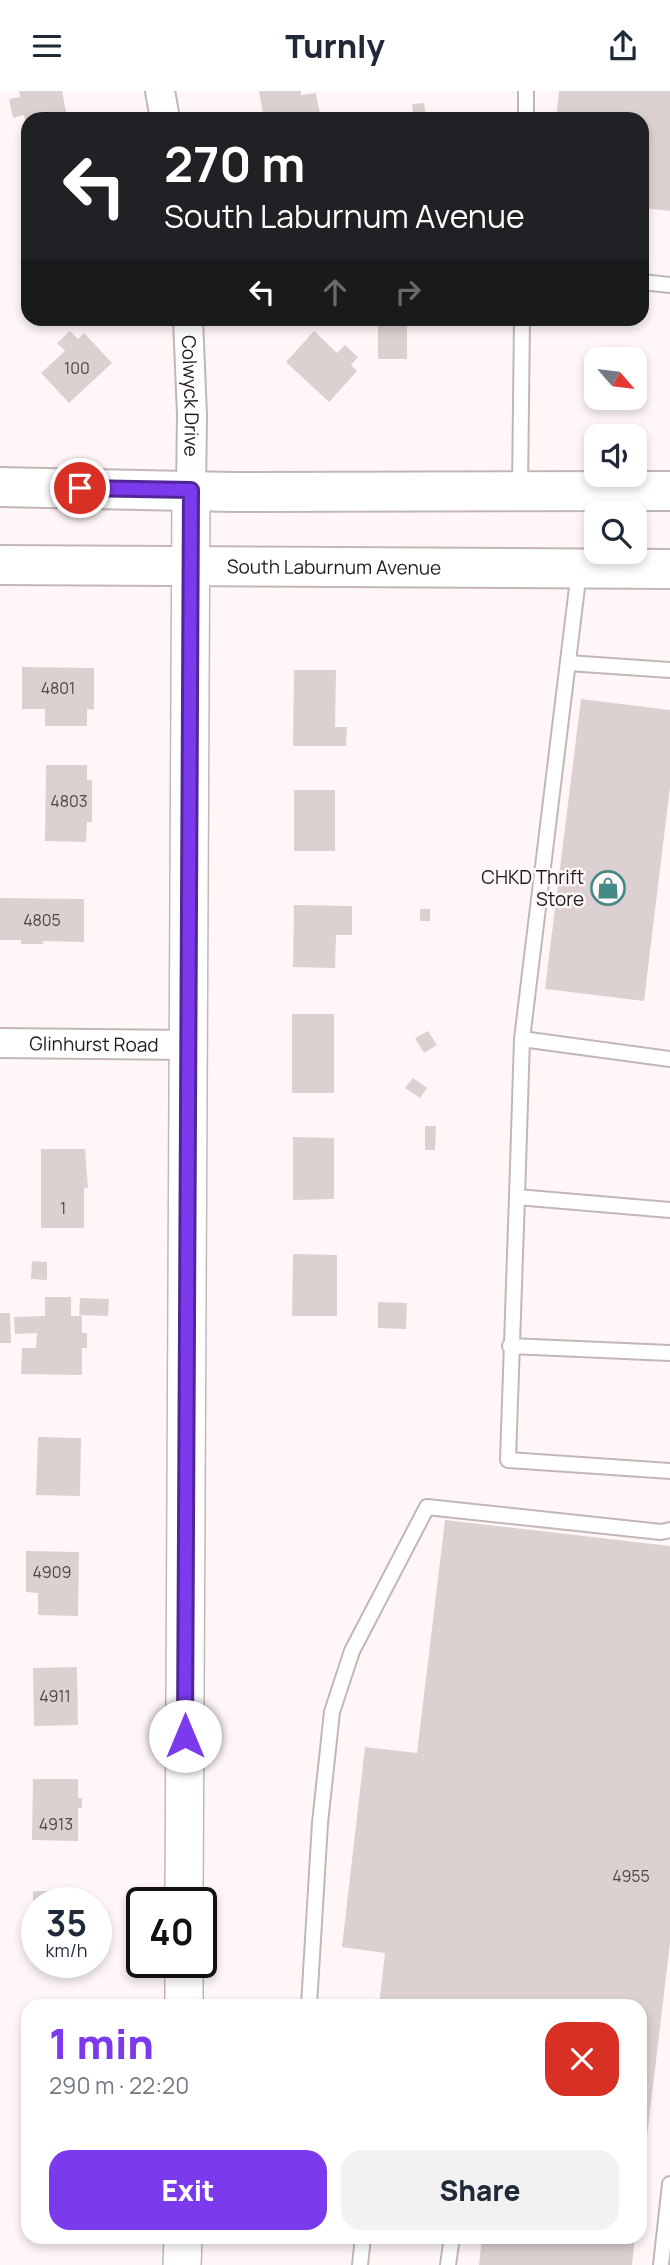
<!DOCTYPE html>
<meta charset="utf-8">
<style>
:root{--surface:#fff;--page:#f2f2f3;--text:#1f2937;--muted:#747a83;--accent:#7c3aed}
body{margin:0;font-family:Manrope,sans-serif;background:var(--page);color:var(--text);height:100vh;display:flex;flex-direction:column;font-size:26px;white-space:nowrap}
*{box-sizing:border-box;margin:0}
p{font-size:23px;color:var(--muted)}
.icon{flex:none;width:38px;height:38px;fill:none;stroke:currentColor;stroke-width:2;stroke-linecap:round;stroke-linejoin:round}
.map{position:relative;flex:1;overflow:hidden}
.side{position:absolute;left:21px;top:1908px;width:626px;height:245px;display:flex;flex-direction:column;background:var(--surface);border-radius:21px;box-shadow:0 4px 10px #0003}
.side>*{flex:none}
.top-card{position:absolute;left:21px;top:21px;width:628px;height:214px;border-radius:21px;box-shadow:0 4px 10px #0003;background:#202124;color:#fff;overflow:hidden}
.needle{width:46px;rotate:118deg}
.buttons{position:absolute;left:584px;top:256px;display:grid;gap:14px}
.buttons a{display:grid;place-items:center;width:63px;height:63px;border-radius:14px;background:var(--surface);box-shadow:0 4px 10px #0003;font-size:35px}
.speed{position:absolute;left:21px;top:1796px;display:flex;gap:14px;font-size:35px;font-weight:700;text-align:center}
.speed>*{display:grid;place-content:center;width:91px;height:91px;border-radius:50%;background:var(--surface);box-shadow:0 4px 10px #0003;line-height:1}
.speed small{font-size:18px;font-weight:400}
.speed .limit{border:4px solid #111;border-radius:10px;background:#fff;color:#111}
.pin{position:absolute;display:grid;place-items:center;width:60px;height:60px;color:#fff;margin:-30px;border:4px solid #fff;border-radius:50%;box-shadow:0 2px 7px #0007}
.me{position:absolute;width:77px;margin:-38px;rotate:0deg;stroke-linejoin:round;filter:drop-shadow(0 0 5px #0008)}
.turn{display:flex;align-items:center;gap:24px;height:147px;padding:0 28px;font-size:32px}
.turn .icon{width:91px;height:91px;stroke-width:2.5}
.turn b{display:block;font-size:49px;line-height:60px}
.lanes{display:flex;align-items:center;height:66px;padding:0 28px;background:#0003;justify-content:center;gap:35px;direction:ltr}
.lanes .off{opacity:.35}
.round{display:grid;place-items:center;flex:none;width:74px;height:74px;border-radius:21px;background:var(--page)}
.headline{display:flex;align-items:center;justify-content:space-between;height:119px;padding:0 28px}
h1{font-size:42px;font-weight:800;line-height:52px;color:var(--accent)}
.button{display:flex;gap:14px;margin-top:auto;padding:14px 28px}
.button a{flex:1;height:80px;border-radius:21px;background:var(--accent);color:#fff;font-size:28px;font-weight:800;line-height:80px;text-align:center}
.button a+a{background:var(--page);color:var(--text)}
header{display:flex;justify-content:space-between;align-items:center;height:91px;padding:0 28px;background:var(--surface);font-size:32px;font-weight:800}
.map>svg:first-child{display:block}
</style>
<header><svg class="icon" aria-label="menu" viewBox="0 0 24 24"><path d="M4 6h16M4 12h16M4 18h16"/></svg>Turnly<svg class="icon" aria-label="share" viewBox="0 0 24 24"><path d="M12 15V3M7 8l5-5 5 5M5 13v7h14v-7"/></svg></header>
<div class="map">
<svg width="670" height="2174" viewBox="0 0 670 2174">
<rect width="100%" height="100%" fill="#fff7f7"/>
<path fill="#dcd0d0" d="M19 0H62L67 26 28 28V33L26 34 24 24 13 27 9 8 20 6Z
M259 0H301V4L316 2 321 28H264Z
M559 0H670V120L642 117V28H556Z
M424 12 426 26 414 27 412 13Z
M378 234H407V268H378Z
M70 240 78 248 84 242 112 272 69 312 41 282 65 260 57 252Z
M314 240 337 262 345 254 358 266 351 274 357 280 329 311 286 271Z
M22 576 94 577V619L87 618V635H45V618H22Z
M294 579H336L335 636H347L346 655H293Z
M581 608 670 619V696L644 910 545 898Z
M46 674H87V689H92V731H87L86 751 45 750Z
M294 699H335V760H294Z
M0 807 84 808V851L43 850V853H21V849H0Z
M294 814 352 815V844H336L335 877 293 876Z
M420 818H430V830H420Z
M292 923H334V1002H292Z
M428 940 437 954 424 962 415 947Z
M413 987 427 997 420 1007 405 997Z
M425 1035H436L435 1059H425Z
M293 1046 334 1047V1108L293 1109Z
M41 1058H85L88 1097H84V1137H41Z
M293 1163 337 1164V1225H292Z
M32 1170 47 1171V1189L31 1188Z
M45 1206H71V1225H82V1242H87V1257H82V1284L21 1283 22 1257H36L37 1242 15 1243 14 1226 45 1225Z
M80 1207 109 1208 108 1225 79 1224Z
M378 1211 407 1212 406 1238 378 1237Z
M0 1222H10L11 1252H0Z
M38 1346 81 1347 80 1405 36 1404Z
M445 1429 670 1455V1852L642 2088 640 1914H379L385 1862 342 1856 365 1656 417 1662Z
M26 1460 79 1461 78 1525 38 1524V1502L26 1501Z
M77 1576 78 1634 34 1635 33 1577Z
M33 1688H78V1707H82V1717H78V1750L32 1749Z
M33 1800H78V1811H37V1862H33Z
M482 2146H635L632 2174H479Z"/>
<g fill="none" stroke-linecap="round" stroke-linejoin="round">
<g stroke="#c3b7b6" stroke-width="18">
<path id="service" d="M526 28V0
M642 191 670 194
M520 398 522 228
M579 480 522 948 670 968
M568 572 670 579
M522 948 517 1106 670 1119
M517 1106 508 1369 670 1380
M510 1255 670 1262
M309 1914 320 1732 332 1621 352 1560 427 1416 661 1441 670 1439
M360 2174 363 2146
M448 2174 452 2146
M661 2174 670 2093"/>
</g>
<g stroke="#c3b7b6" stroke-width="32">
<g id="minor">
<path d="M160 0 165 28"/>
<path id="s1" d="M188 228 192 324 191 399"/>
<path id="s2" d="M0 952 189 954"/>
</g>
</g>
<g stroke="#c3b7b6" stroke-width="40">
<path id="tertiary" d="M184 1811 191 399
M184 1914V1871
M182 2174 183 2146"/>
</g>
<g stroke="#c3b7b6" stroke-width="42">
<g id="primary">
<path d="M0 396 234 401 670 400"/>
<path id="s3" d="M0 474 670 478"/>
</g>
</g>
<use href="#service" stroke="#fff" stroke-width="14"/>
<use href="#minor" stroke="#fff" stroke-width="28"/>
<use href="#tertiary" stroke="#fff" stroke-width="37"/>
<use href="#primary" stroke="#fff" stroke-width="38"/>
</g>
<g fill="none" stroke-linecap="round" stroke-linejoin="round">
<g stroke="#51269a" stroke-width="18">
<path id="route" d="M80 397 191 399 185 1645"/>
</g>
<use href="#route" stroke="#7c3aed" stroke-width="12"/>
</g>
<defs>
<g id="shop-ring" transform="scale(1.75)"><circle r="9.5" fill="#fff7f7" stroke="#438a86" stroke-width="1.5"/><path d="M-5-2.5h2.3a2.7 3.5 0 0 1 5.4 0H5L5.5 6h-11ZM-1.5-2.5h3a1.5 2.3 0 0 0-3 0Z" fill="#438a86"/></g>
</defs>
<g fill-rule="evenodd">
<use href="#shop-ring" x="608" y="797"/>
</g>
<g text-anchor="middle" stroke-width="5" stroke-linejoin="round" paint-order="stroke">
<g font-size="16" fill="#4e4848">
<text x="77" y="283">100</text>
<text x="58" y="603">4801</text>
<text x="69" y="716">4803</text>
<text x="42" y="835">4805</text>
<text x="63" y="1123">1</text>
<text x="52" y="1487">4909</text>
<text x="55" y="1611">4911</text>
<text x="56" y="1739">4913</text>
<text x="631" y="1791">4955</text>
</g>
<g font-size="19" fill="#1f1b1b" stroke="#fff7f7">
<text dy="7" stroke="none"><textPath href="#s1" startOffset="77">Colwyck Drive</textPath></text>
<text dy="7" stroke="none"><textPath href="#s3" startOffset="334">South Laburnum Avenue</textPath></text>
<text dy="7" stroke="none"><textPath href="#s2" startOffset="94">Glinhurst Road</textPath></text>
</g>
<g font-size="19" fill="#1f1b1b" stroke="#fff7f7" text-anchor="end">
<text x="584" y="793">CHKD Thrift<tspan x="584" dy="22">Store</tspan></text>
</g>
</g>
</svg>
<div class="buttons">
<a><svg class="needle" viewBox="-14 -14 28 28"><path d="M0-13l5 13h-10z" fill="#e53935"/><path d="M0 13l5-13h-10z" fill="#747a83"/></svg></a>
<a><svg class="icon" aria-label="sound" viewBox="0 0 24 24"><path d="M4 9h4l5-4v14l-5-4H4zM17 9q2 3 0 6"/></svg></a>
<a><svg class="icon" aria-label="search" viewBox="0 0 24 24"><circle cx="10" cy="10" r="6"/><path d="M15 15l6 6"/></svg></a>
</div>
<div class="speed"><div>35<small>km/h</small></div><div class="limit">40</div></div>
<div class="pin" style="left:80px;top:397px;background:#d93025"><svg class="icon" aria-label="arrive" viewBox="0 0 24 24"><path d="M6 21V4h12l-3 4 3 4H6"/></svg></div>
<svg class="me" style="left:185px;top:1645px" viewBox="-20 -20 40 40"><circle r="19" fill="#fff"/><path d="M0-13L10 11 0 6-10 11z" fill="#7c3aed"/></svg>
<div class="top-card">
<div class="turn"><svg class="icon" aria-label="left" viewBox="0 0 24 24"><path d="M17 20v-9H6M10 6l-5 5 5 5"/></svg><div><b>270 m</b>South Laburnum Avenue</div></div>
<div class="lanes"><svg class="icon" aria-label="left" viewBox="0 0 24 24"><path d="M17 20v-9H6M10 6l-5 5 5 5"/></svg><svg class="icon off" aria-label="ahead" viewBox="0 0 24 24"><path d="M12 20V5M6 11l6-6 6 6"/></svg><svg class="icon off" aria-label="right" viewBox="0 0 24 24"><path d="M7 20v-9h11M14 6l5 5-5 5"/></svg></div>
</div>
<section class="side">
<div class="headline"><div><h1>1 min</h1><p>290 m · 22:20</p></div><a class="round" style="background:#d93025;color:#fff"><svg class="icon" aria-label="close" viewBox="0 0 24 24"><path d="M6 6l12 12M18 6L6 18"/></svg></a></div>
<div class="button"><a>Exit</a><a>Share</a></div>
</section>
</div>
